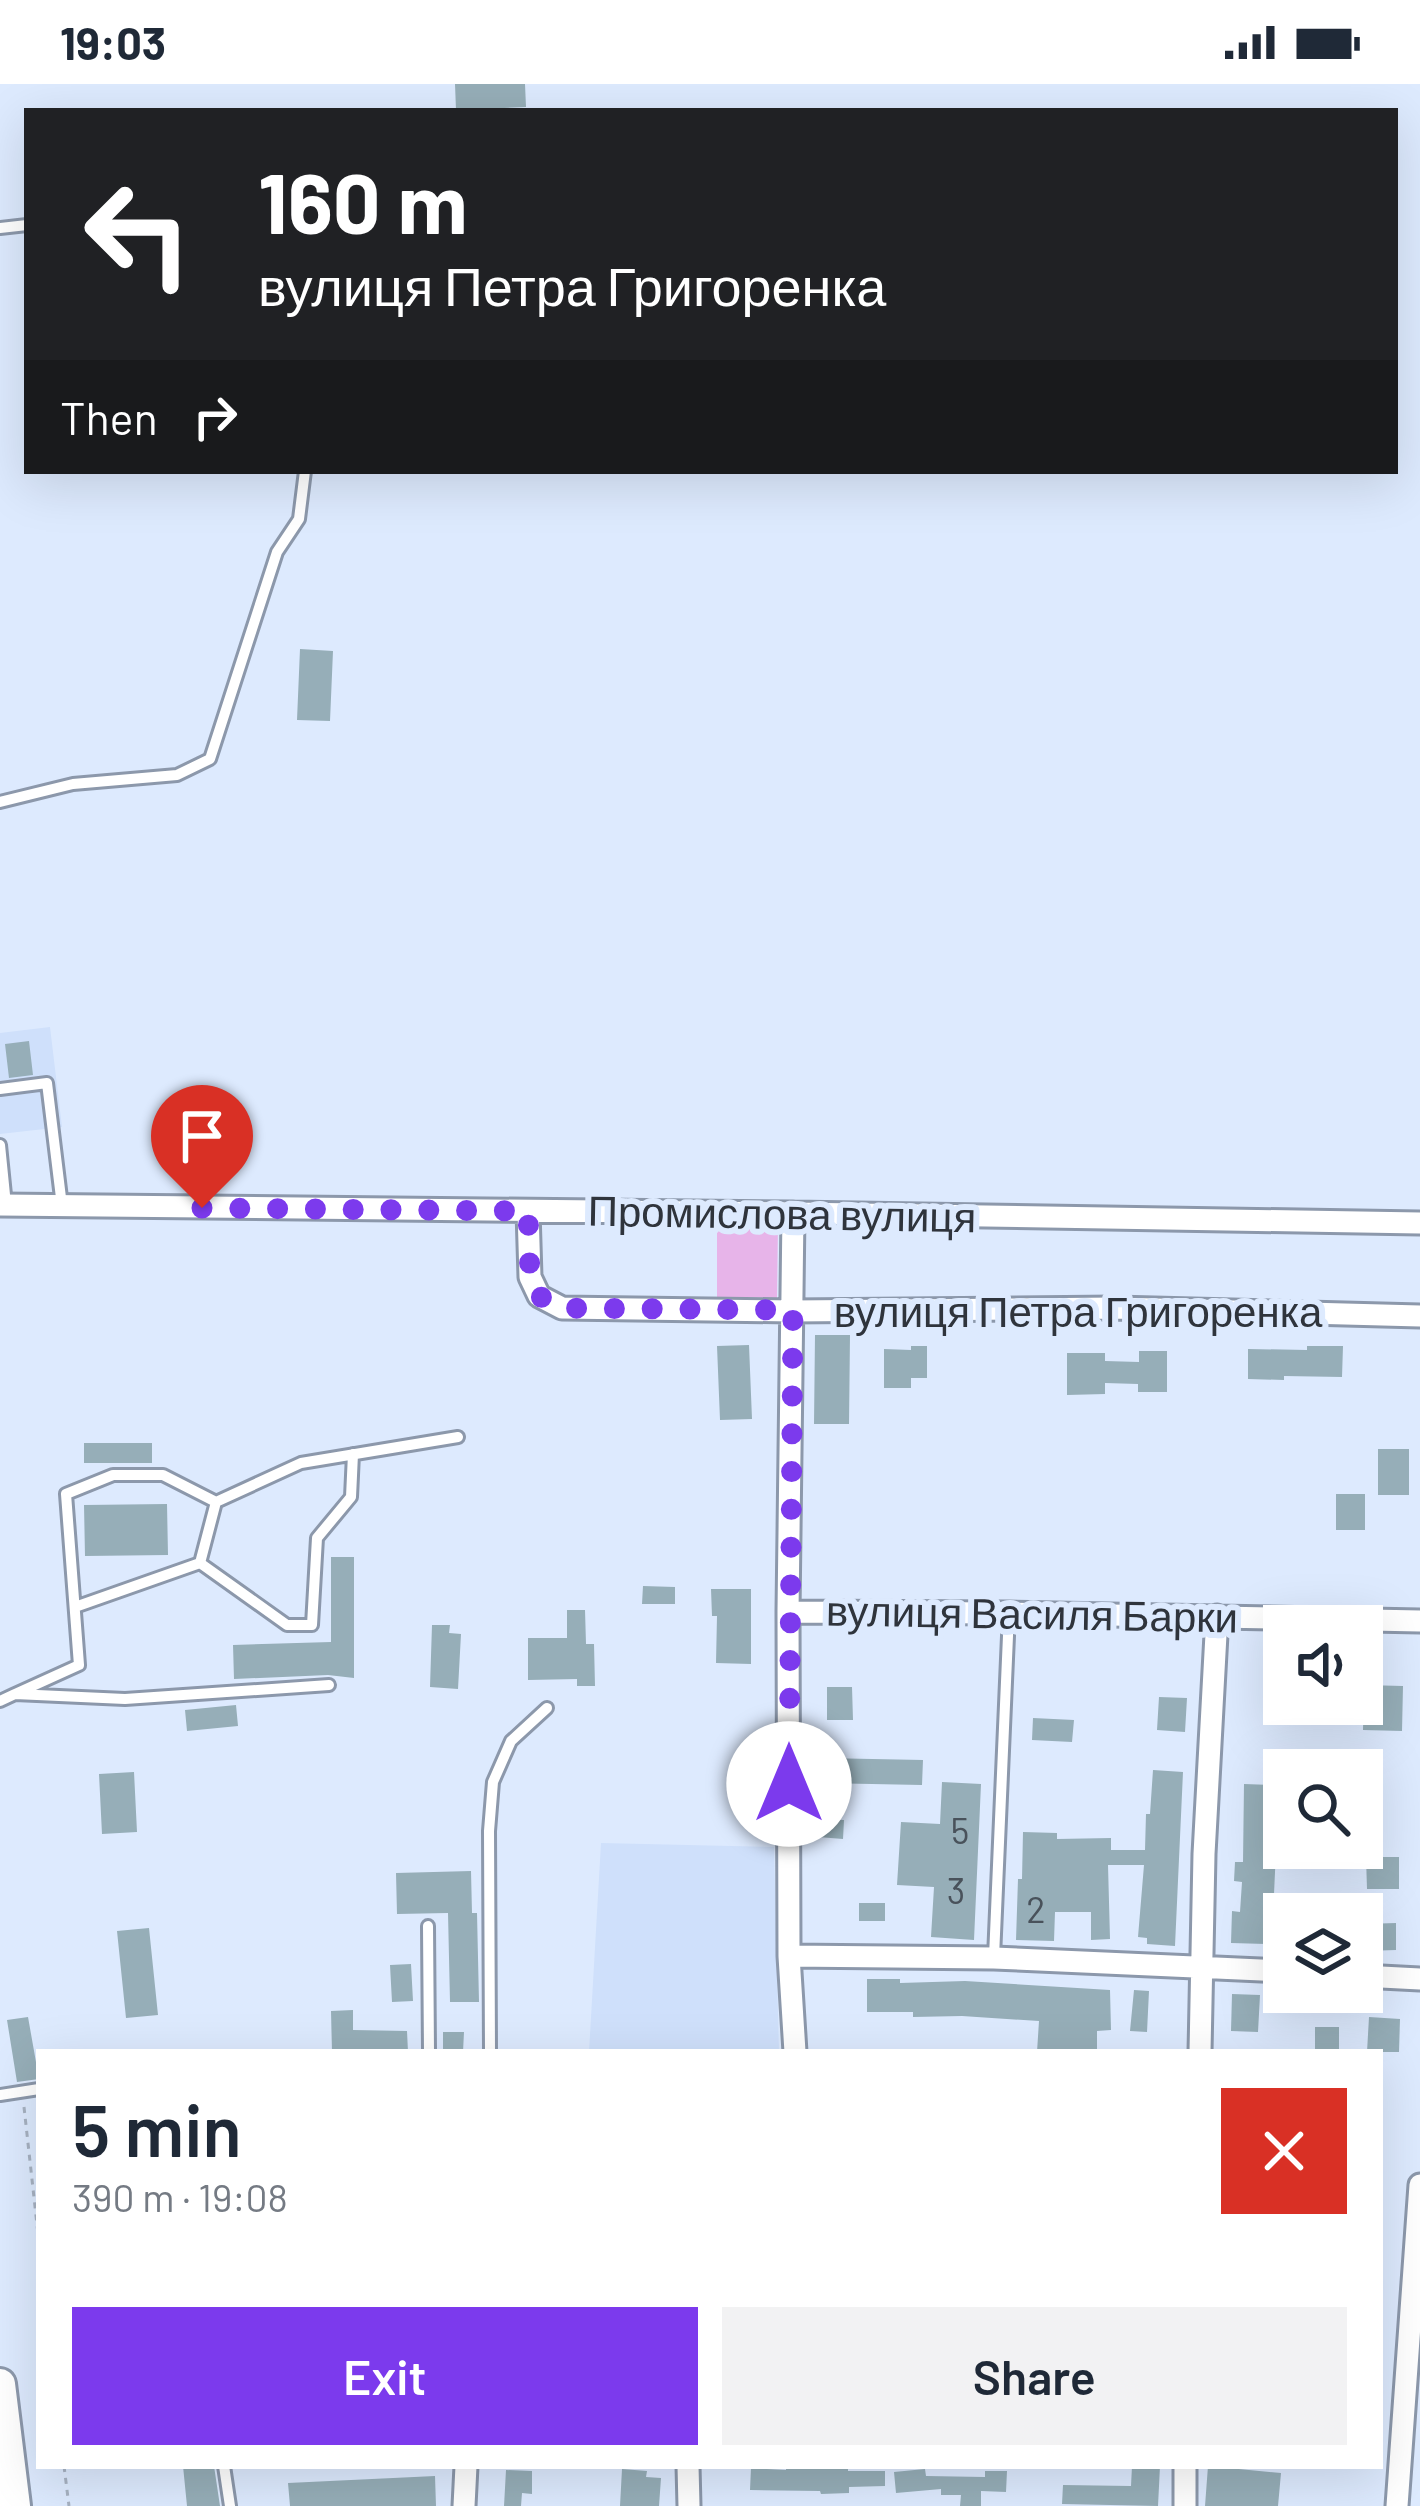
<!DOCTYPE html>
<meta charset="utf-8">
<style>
:root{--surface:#fff;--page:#f2f2f3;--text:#1f2937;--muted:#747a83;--accent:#7c3aed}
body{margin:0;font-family:Barlow,sans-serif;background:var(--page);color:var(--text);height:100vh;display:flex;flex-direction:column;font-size:45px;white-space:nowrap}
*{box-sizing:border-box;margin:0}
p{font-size:39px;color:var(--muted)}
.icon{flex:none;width:66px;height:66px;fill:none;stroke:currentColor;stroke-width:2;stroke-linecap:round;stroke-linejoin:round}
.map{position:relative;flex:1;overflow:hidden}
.drawer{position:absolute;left:36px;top:1965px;width:1347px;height:420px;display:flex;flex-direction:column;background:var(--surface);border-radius:0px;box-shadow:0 12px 48px #0002}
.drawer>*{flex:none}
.guide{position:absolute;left:24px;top:24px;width:1374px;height:366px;border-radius:0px;box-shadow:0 12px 48px #0002;background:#202124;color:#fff;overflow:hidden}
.fabs{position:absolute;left:1263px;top:1521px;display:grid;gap:24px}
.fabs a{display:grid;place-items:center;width:120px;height:120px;border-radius:0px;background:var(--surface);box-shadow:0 12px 48px #0002;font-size:60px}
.pin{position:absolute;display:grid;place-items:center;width:102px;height:102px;color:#fff;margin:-123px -51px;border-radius:50% 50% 50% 0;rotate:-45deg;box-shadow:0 0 12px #0007}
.pin .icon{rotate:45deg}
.me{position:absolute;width:132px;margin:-66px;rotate:0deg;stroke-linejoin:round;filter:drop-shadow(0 0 9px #0008)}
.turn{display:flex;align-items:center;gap:42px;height:252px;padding:0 36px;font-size:54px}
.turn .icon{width:156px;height:156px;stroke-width:2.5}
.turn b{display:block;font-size:84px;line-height:102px}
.then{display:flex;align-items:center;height:114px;padding:0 36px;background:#0003;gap:24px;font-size:45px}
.round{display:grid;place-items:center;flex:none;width:126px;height:126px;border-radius:0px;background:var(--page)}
.overview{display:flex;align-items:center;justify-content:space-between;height:204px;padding:0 36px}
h1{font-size:72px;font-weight:600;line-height:90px}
.action{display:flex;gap:24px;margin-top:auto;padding:24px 36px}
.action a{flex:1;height:138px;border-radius:0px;background:var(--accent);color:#fff;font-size:48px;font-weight:600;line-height:138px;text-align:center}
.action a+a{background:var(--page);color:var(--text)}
.status{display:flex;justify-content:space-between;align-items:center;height:84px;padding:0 60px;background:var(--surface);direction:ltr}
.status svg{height:33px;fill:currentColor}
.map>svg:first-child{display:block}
</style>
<div class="status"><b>19:03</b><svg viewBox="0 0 49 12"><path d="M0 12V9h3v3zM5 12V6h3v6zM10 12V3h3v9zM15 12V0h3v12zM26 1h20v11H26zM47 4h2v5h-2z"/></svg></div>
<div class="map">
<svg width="1420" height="2422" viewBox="0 0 1420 2422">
<rect width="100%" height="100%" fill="#ddeafe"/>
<path fill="#cfe0fb" d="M50 943 62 1043 0 1050V949Z
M601 1759 774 1763 779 1968H589Z"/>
<path fill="#e7b4e9" d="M717 1139 778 1140 777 1214 717 1213Z"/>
<path fill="#96aeb8" d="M455 0H525L526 23 456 26Z
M300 565 333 567 330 637 297 636Z
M29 957 33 991 9 994 5 960Z
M815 1251H850L849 1340H814Z
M749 1261 752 1335 720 1336 717 1262Z
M911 1262H927V1294H911V1304H884V1265L911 1266Z
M1307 1262H1343L1342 1293 1284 1292V1296L1248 1295V1265L1307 1266Z
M1139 1267H1167V1308H1138V1300L1105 1299V1310L1067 1311V1269H1105V1277L1139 1278Z
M84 1359H152V1379H84Z
M1378 1365H1409V1411H1378Z
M1336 1410H1365V1446H1336Z
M167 1420 168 1471 85 1472 84 1421Z
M331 1473H354V1594L328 1591 234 1595 233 1561 331 1558Z
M643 1502 675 1503V1520H642Z
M711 1505H751V1580L716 1579 717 1532H712Z
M567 1526H585L586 1560H594L595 1602H577V1595L528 1596V1554H567Z
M432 1541H450L449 1549 461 1550 458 1605 430 1603Z
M1364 1601 1403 1602 1402 1647 1363 1646Z
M827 1603H852L853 1636H827Z
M1159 1613 1187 1614 1185 1648 1157 1646Z
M236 1621 238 1642 187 1647 185 1626Z
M1033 1634 1074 1636 1072 1658 1032 1656Z
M822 1674 923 1676 922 1701 821 1699Z
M1153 1686 1183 1688 1175 1862 1147 1860V1854L1138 1853 1144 1781H1108L1110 1855 1091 1856V1828H1055L1054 1857 1016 1856 1018 1795H1022L1023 1748 1057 1749V1755L1111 1754V1766H1145L1146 1730H1150Z
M134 1688 137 1748 102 1750 99 1690Z
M942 1698 981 1700 974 1856 931 1853 934 1803 897 1801 901 1738 940 1740Z
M1244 1700 1274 1701 1273 1714H1282L1281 1726H1284V1745L1277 1744 1274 1810H1268L1266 1860 1231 1859 1232 1827 1240 1828 1242 1798 1234 1797 1235 1778H1243Z
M820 1735 844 1736 843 1755 818 1753Z
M1366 1773H1399V1805H1367Z
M471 1787 472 1829H477L479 1918H450L448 1829 397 1830 396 1789Z
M859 1819H885V1837H859Z
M1396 1839V1866L1365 1867 1364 1840Z
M149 1844 158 1931 126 1934 117 1847Z
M411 1880 413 1917 392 1918 390 1881Z
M867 1895H900V1899L965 1897 1110 1906 1111 1946 1097 1947V1968H1037L1039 1937 962 1932 913 1933V1928H867Z
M1134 1906 1149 1907 1147 1948 1130 1947Z
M1232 1910 1260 1911 1258 1948 1231 1947Z
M353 1926V1946L407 1947 408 1968H332L331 1927Z
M28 1933 39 1995 17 1998 7 1936Z
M1369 1933 1400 1935 1399 1968H1367Z
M1315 1943H1339V1968H1315Z
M443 1948H464L463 1968H443Z
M183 2382H214L220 2422H187Z
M786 2382H812V2385L848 2383V2387H885V2402L849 2403V2409L821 2410 820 2407 750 2406 751 2384 786 2386Z
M1132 2382H1160L1158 2422 1062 2420 1063 2401 1131 2402Z
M1208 2382 1281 2389 1278 2422H1205Z
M622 2385 647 2387 646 2393 661 2394 659 2422H620Z
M925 2385 926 2392 985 2393V2387H1007L1006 2408 981 2407V2422H960L961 2411H941V2405L896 2409 894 2388Z
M506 2386 532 2387V2410L522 2409 521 2422H504Z
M435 2392 436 2422H290L288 2399Z"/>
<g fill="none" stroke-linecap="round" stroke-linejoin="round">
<g stroke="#8c98ab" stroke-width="16">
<path id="lane" d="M0 144 27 141
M0 718 73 700 177 691 210 675 277 468 299 435 305 387
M0 1005 47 999 62 1122
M0 1061 6 1121
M200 1479 287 1541H312L317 1454 351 1413 353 1370
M75 1523 200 1479 216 1418
M15 1610 79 1581 66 1410 113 1391H163L216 1418 301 1379 458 1353
M0 1617 15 1610 125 1615 329 1601
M428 1842 429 1968
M994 1873 1009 1529
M490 1968 489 1747 493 1698 511 1657 547 1624
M0 2011 39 2005
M224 2382 230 2422"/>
</g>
<g stroke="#8c98ab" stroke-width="27">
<path id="street" d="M0 1121 793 1129 1420 1139
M528 1127 530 1193 539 1212 562 1224 792 1227 1115 1224 1420 1232
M793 1129 788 1528 789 1872 795 1968
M788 1528 1009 1529 1420 1537
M789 1872 994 1874 1284 1887
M1362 1892 1420 1895
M1200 1968 1204 1770 1217 1532
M688 2382 689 2422
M464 2422 466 2382
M1185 2422V2382
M1397 2422 1420 2101"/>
</g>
<g stroke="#8c98ab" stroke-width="36">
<path id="secondary" d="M0 2300 15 2422"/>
</g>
<path stroke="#a7b2c2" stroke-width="3" stroke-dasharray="6 6" stroke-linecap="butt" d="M24 2023 39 2159
M64 2382 69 2422"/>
<use href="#lane" stroke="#fff" stroke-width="10"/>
<use href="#street" stroke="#fff" stroke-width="21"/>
<use href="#secondary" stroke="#fff" stroke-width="30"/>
</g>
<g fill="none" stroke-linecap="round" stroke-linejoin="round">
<path stroke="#7c3aed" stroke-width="21" stroke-dasharray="0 37.8" d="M202 1124 528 1127 530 1193 539 1212 562 1224 793 1226 789 1700"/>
</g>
<g text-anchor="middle" stroke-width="12" stroke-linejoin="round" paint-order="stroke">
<g font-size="36" fill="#49525b">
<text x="960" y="1760">5</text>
<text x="956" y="1820">3</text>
<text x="1036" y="1839">2</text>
</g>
<g font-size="42" fill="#2f343c" stroke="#ddeafe">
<text transform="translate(782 1130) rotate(1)" y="15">Промислова вулиця</text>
<text x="1078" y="1243">вулиця Петра Григоренка</text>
<text transform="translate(1032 1530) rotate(1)" y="15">вулиця Василя Барки</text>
</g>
</g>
</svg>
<div class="fabs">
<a><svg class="icon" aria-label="sound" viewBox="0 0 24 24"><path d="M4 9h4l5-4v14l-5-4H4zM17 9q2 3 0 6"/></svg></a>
<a><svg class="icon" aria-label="search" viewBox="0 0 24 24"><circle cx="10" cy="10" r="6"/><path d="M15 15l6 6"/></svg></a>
<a><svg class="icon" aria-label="layers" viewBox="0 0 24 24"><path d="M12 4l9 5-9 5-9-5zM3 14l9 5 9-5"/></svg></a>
</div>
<div class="pin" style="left:202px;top:1124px;background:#d93025"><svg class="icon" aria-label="arrive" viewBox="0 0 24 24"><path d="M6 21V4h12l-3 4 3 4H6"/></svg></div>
<svg class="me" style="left:789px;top:1700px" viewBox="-20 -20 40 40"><circle r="19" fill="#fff"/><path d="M0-13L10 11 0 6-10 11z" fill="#7c3aed"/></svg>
<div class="guide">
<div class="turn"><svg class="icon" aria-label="left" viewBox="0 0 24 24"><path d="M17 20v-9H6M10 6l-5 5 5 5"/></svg><div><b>160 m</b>вулиця Петра Григоренка</div></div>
<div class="then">Then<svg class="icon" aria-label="right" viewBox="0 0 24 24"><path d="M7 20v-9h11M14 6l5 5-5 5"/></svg></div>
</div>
<section class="drawer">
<div class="overview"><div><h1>5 min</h1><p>390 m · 19:08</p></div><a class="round" style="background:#d93025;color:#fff"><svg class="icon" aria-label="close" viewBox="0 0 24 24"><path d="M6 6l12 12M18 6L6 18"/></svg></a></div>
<div class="action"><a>Exit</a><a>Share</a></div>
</section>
</div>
